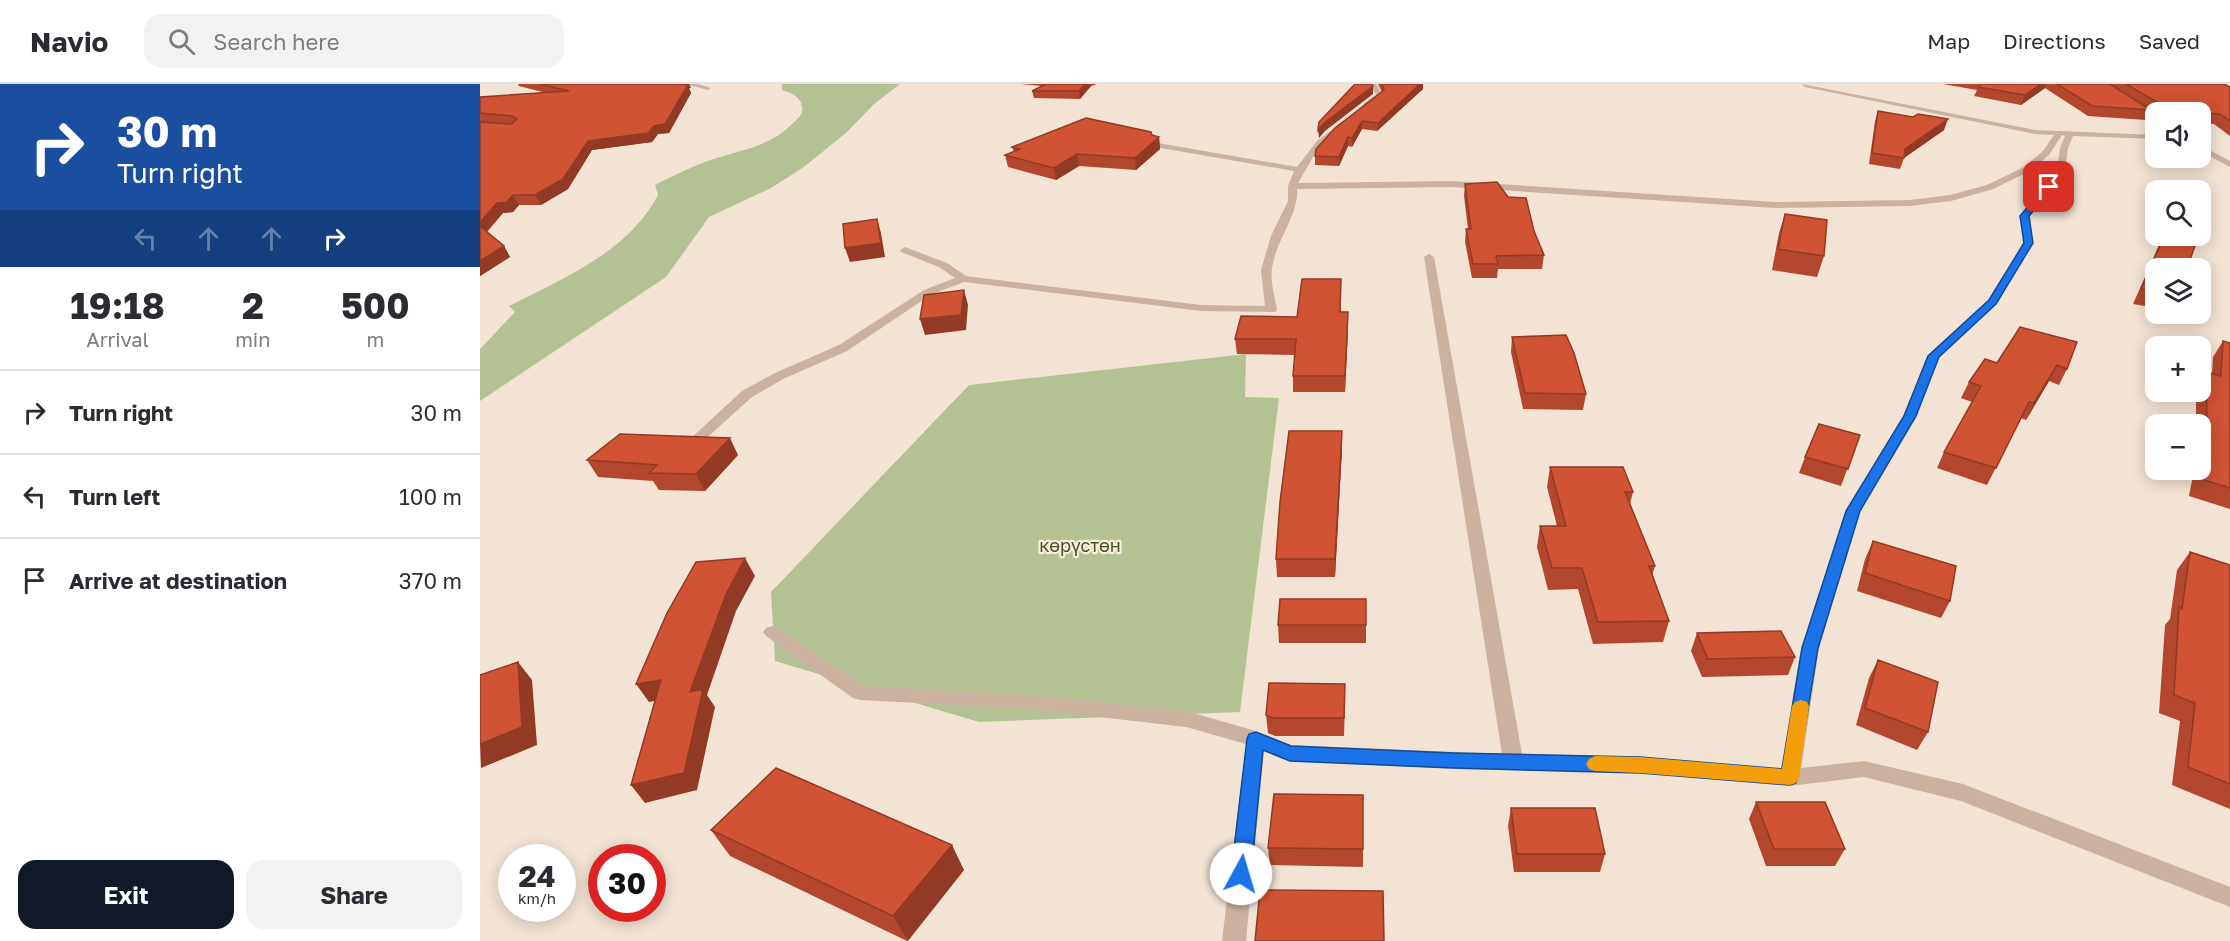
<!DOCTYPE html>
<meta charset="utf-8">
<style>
:root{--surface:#fff;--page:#f2f2f3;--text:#2b2b33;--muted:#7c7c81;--line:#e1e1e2;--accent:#111827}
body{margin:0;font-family:"Golos Text",sans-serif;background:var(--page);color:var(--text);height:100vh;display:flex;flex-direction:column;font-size:22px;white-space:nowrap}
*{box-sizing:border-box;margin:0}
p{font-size:20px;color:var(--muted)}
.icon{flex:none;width:33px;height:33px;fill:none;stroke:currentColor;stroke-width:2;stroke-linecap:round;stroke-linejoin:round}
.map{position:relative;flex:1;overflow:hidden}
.panel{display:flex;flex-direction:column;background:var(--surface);width:480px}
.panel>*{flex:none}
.banner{background:#1a4fa0;color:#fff;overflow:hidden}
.controls{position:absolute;left:1665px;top:18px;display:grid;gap:12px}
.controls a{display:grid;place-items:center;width:66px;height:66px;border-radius:12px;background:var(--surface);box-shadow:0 3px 15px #0003;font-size:30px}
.speed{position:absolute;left:18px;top:760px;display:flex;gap:12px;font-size:30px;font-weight:700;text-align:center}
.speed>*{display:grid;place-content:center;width:78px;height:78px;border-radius:50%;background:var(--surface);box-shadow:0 3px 15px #0003;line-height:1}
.speed small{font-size:15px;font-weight:400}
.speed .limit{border:9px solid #d22;background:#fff;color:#111}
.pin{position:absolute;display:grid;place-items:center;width:51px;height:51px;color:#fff;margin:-26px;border-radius:12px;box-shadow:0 3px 9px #0006}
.me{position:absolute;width:66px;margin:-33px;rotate:6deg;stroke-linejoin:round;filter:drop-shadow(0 0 4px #0008)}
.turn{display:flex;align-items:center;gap:21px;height:126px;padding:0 18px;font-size:27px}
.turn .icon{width:78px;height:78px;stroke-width:2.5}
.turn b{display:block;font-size:42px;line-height:51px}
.lanes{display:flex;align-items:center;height:57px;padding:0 18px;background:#0003;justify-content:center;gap:30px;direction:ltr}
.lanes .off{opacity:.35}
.eta{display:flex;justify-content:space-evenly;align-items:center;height:102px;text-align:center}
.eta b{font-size:36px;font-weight:700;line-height:42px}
.action{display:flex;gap:12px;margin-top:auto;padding:12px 18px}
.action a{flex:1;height:69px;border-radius:18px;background:var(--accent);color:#fff;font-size:24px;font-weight:700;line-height:69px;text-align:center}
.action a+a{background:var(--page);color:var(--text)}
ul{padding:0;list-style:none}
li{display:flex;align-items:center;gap:18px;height:84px;padding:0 18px;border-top:2px solid var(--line)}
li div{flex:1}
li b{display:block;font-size:22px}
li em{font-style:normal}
header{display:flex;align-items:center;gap:36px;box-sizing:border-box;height:84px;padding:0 30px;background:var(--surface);border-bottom:2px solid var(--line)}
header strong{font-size:28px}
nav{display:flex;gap:33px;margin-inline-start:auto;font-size:21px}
.search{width:420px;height:54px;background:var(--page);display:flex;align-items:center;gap:15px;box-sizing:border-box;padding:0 21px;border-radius:18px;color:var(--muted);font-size:22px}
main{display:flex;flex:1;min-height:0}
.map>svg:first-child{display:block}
</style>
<header>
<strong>Navio</strong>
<div class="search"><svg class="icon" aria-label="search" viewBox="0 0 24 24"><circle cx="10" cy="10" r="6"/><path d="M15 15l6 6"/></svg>Search here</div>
<nav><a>Map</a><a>Directions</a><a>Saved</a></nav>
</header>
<main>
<section class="panel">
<div class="banner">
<div class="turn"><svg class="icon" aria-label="right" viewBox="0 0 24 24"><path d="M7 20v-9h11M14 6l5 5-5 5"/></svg><div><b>30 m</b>Turn right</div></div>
<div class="lanes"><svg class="icon off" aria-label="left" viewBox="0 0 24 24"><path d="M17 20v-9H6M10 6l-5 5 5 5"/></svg><svg class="icon off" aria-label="ahead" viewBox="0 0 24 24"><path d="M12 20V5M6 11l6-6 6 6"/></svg><svg class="icon off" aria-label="ahead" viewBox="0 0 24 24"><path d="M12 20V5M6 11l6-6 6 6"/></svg><svg class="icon" aria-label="right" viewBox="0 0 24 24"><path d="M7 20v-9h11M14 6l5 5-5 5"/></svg></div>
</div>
<div class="eta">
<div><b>19:18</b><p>Arrival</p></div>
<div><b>2</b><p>min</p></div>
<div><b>500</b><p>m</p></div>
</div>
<ul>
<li><svg class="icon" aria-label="right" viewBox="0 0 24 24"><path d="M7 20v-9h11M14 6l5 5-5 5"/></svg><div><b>Turn right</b></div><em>30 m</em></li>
<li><svg class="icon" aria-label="left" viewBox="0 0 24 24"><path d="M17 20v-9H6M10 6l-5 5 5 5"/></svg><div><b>Turn left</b></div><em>100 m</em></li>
<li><svg class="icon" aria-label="arrive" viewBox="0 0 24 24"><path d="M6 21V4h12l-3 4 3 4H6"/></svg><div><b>Arrive at destination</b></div><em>370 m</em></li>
</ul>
<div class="action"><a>Exit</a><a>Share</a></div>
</section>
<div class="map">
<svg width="1750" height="857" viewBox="0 0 1750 857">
<rect width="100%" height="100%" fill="#f2e3d4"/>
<path fill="#b4c293" d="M302 0H420L393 21 367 48 324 83 291 104 229 133 186 193 0 317V265L35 228 29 222C83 195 149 167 178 111L175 101C193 92 211 83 230 76 260 66 291 63 314 38 319 34 324 29 322 22 320 12 311 9 302 6Z
M766 270 765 313 799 314 760 628 499 638 295 577 291 508 489 301Z"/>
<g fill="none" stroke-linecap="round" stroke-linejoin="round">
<path fill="#cbb1a0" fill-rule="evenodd" d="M205 0H218L231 4 228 6Z
M890 0H896L904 12 886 24 883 20 896 11Z
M1322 0 1555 46 1676 51V55L1593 52 1588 64 1585 88 1550 132 1553 159 1517 219 1459 273 1437 332 1380 427 1339 564 1321 684 1384 677 1483 700 1750 803V823L1481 717 1384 693 1310 702 1160 689 974 685 810 677 784 667 766 857H742L766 660 706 643 550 625 380 616 373 614 286 552 283 548 286 544 292 542 298 544 384 602 550 611 706 627 776 647 811 661 1022 670 944 173 949 170 954 173 1042 670 1160 673 1301 685 1321 564 1366 427 1423 332 1448 272 1509 215 1543 159 1540 132 1577 88 1580 64 1585 52 1582 51 1569 71 1550 87 1513 105 1471 117 1430 122 1295 124 972 103 817 105C819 130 796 157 792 184 790 197 795 213 797 226L795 228 721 227 484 198 452 210 367 267 303 295 272 313 221 359 216 360 209 356 262 307 295 289 359 261 444 206 475 194 459 183 421 168 420 166 425 163 467 179 486 192 721 221 785 222 781 186 791 152 808 117V102L814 87 675 63 674 61 678 59 817 83 837 57 865 36H868V40L836 68 818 99 972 97 1295 118 1430 116 1470 111 1507 101 1544 83 1563 67 1574 51 1555 50 1325 3Z
M1650 21H1656L1676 34V39L1650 25Z
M1720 61 1750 77V83L1720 67Z"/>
</g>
<path fill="#b3472d" d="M38 0H209L211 4H209L211 9 189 49 178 50 172 58 112 66 88 105 61 121H39L33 128 23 129 7 148 24 162 30 173 0 192V13L66 9 39 2Z
M541 0H616L615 1 611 2 600 15 554 14 552 7 562 2Z
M898 0H943V5L897 47 882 45 872 63 868 62 859 82 835 81V72L902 8Z
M1463 0H1744L1750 3V52L1734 40 1720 39V28H1676V30L1671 27 1666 36 1608 32 1565 4 1541 21 1494 12 1497 6Z
M1398 27 1433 33 1464 46 1424 74 1420 85 1389 80 1395 37Z
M672 51 679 53 680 65 656 86 599 82 576 96 528 83 525 71 534 68 532 63Z
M985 100 1054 147 1064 171 1062 185H1018L1017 194H992L985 158 986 145H988L984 112Z
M1305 130 1344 172 1337 193 1292 186 1299 149Z
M1683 152H1688L1676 184V224L1653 220Z
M861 195V228L868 243 865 308H813V292L815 271 757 270 755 255 817 233Z
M1540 243 1587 285 1579 301 1569 297 1546 336 1541 334 1507 401 1457 384 1464 368 1492 318 1481 314 1489 298 1517 279Z
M1032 253 1106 310 1103 326 1043 325 1031 268Z
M1743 257 1750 259V425L1709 412 1714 386H1720V340H1716V308H1720V296L1726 288 1732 289 1733 273Z
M1380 351 1361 402 1319 389 1325 373Z
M862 364 855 493H797L796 475Z
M258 371 225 407 179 406 173 397 118 393 107 376Z
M1070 383 1153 408 1150 420 1175 482 1172 492 1189 537 1183 558 1113 560 1098 505 1068 506 1057 463 1060 442H1077L1067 403Z
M1393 457 1470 517 1461 534 1377 507 1385 475Z
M1710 468 1750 481V725L1692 701 1700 637 1679 629 1685 541 1690 535 1697 486Z
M886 515V559H799L798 541Z
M1217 549 1315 573 1308 591 1222 593 1211 567Z
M1398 576 1448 648 1437 666 1376 641 1389 594Z
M865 618 864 652H795L788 649 786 631Z
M883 711V783L790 781 788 764Z
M1276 718 1365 765 1355 782H1286L1269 735Z
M1031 724 1125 770 1120 788H1034L1028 742Z
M231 746 484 786 427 857 250 772Z"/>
<path fill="#923a24" d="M195 0H209L211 4H209L211 9 189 49 178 50 172 58 112 66 88 105 61 121 55 111 108 57Z
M605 0H611V2L600 15 599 7Z
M940 0H943V5L897 47 898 39Z
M1561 0H1566L1565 4 1541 21 1545 11Z
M893 2V10L845 47 839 54 838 46 844 39Z
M1468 35 1464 46 1424 74 1425 65Z
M882 37V45L872 63V54Z
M679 53 680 65 656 86 655 74Z
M868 53V62L859 82V73Z
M597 70 599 82 576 96 574 84Z
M33 111 39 121 33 128 23 129 4 150 0 143V138L17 119Z
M397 135 401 149 405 173 370 178 365 164Z
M24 162 30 173 0 192V177Z
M484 206 488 221 486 246 445 251 440 235Z
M868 228V243L865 308V292Z
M1577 281 1569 297 1546 336 1554 319Z
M862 347V364L855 493V475Z
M250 354 258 371 225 407 216 390Z
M265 474 275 492 256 527 227 611 235 623 217 706 165 719 151 701 210 608 246 510Z
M38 578 52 596 57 661 1 684 0 660Z
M181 596 193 614 169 618 156 600Z
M472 761 484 786 428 857 413 832Z"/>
<path fill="#d05334" stroke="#923a24" stroke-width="1.5" d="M60 0H200L208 1 185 40 174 42 168 49 108 57 83 95 55 111H33L27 118 17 119 0 138V38L31 40 37 35 32 32 0 29V13L89 7Z
M566 0H605L599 7H552Z
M875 0H892L893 2 844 39 838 46 839 38Z
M902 0H940L898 39 882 37 872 54 868 53 859 73 835 72 836 65 855 44 904 6Z
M1502 0H1561L1545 11 1498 3Z
M1577 0H1630L1671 26 1612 22Z
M1646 0H1744L1750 3V37L1740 30 1683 26 1682 21Z
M1398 27 1433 33 1438 30 1468 35 1425 65 1424 74 1392 69Z
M606 34 671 48 672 51 679 53 655 74 597 70 574 84 525 71 540 65 532 63Z
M1017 98 1028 113 1046 114 1054 147 1064 171 1016 172 1018 180H993L986 145H991L985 100Z
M1305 130 1347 136 1344 172 1298 165Z
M397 135 401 159 365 164 363 140Z
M0 142 24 162 0 177Z
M1684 152H1688V153L1716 159 1707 184H1676V208L1661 205Z
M822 195H861L860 228H868L865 292H813L816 255H755L761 232 817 233Z
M484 206 481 231 440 235 444 211Z
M1540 243 1597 258 1587 285 1577 281 1554 319 1549 318 1516 384 1464 368 1501 302 1489 298 1505 275 1517 279Z
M1086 251 1094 269 1106 310 1045 309 1032 253Z
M1743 257 1750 259V404L1721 395 1730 337H1727L1726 288 1741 292Z
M1339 340 1380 351 1368 385 1325 373Z
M809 347H862L855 475H796L800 418Z
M140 350 250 354 216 390 169 389 177 381 107 376Z
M1070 383H1143L1153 408H1145L1175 482H1169L1189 537 1118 538 1102 484H1072L1060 442H1086Z
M1393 457 1476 482 1470 517 1385 489Z
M1710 468 1750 481V700L1708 683 1715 619 1694 611 1699 523 1702 525Z
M265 474 246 510 210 608 223 605 204 689 151 701 181 596 156 600 187 529 216 478Z
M800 515H886V541H798Z
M1301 547 1315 573 1228 575 1217 549Z
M1398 576 1458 598 1448 648 1385 624Z
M38 578 42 643 0 660V591Z
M789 599 865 600 864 634H793L786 631Z
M296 684 472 761 413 832 231 746Z
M794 710 883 711V765L788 764Z
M1276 718H1345L1365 765H1294Z
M1031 724H1115L1125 770H1037Z
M780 806 903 807 904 857H775Z"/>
<path fill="#1a73e8" stroke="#114b97" stroke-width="1.5" d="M1566 101 1573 103 1549 132 1553 159 1516 220 1459 273 1436 332 1380 427 1338 564 1316 699 1310 701 1160 689 974 684 810 677 783 666 771 790 768 796 761 799 754 796 751 790 767 655 769 650 776 648 811 662 974 669 1160 673 1302 685 1322 564 1366 427 1424 332 1448 272 1509 216 1544 159 1540 132Z"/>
<path fill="#f59e0b" d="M1321 616 1327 618 1329 622 1319 694 1316 699 1310 701 1160 689 1115 687 1109 685 1106 680 1109 675 1115 672 1160 673 1302 685 1312 622 1315 618Z"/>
<g text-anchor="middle" stroke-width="4.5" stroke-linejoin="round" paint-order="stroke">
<g font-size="18" fill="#455426" stroke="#faede0">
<text x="600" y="468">көрүстөн</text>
</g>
</g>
</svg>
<div class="controls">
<a><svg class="icon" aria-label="sound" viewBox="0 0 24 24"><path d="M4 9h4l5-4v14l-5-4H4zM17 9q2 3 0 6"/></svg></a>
<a><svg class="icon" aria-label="search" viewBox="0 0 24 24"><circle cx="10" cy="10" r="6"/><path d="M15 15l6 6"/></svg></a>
<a><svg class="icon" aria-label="layers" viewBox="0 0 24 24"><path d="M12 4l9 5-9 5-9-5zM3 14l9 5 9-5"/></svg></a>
<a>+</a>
<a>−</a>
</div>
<div class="speed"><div>24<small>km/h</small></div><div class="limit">30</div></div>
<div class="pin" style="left:1569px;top:103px;background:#d93025"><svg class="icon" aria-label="arrive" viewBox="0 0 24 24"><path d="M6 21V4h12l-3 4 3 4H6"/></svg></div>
<svg class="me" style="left:761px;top:790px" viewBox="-20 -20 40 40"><circle r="19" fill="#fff"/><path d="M0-13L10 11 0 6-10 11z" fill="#1a73e8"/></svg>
</div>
</main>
